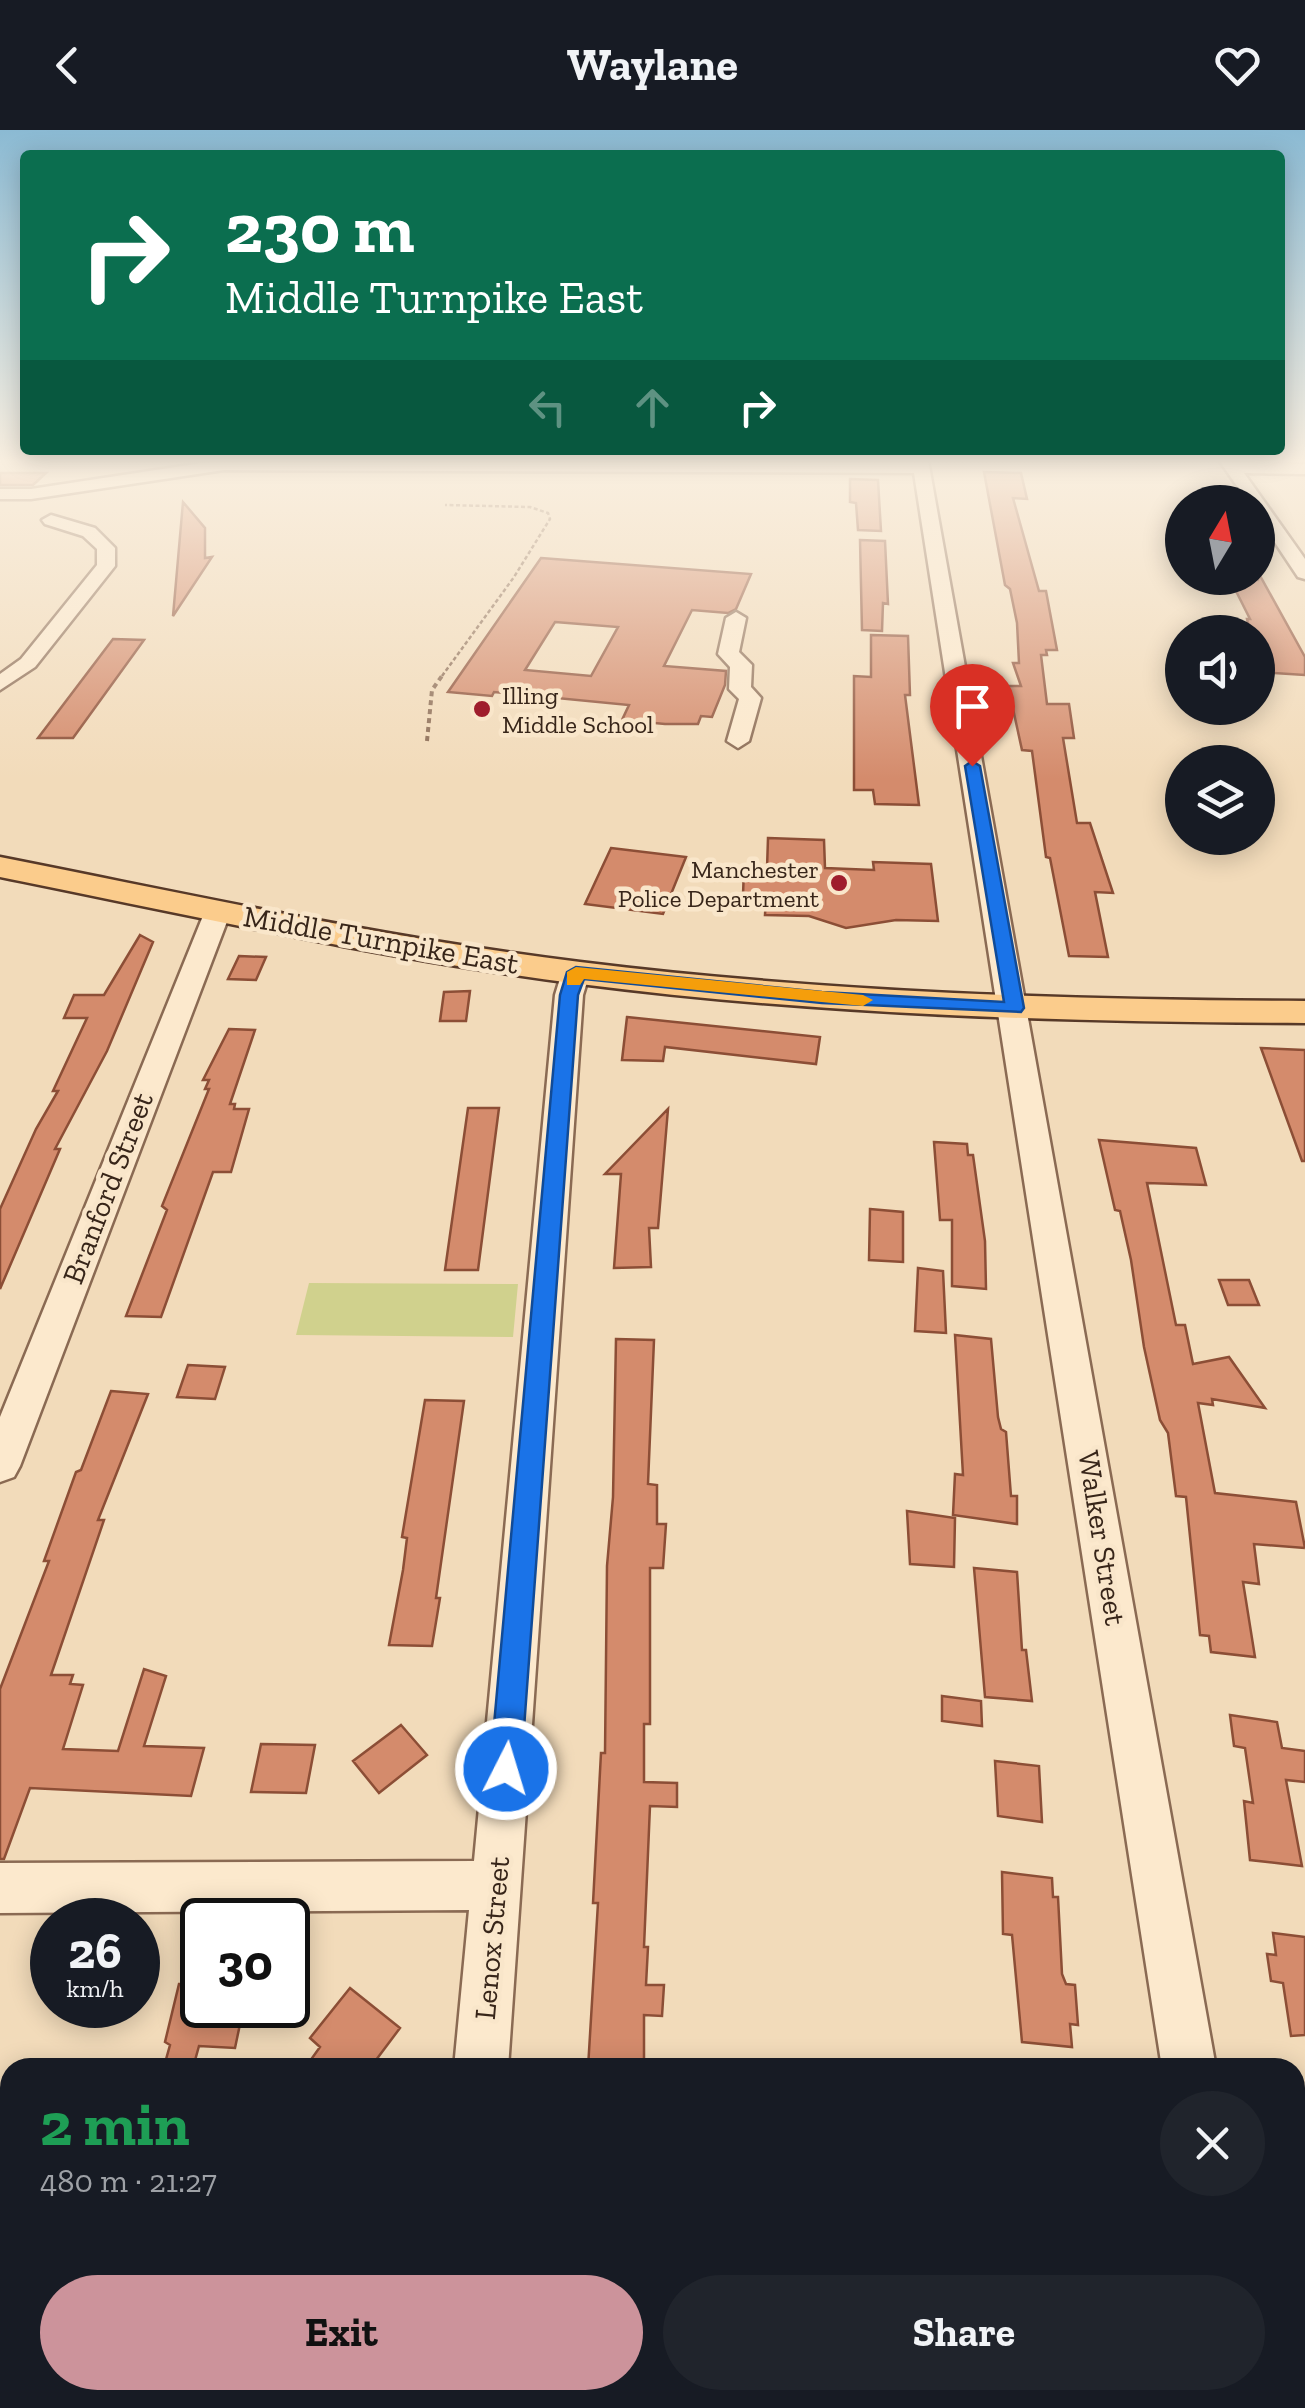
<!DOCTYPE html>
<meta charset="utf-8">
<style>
:root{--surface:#171b24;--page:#20242c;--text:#f1f3f6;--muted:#9ea1a6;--accent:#cc939b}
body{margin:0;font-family:"Zilla Slab",serif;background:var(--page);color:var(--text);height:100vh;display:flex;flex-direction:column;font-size:38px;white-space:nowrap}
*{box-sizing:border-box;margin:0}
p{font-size:32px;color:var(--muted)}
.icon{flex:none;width:55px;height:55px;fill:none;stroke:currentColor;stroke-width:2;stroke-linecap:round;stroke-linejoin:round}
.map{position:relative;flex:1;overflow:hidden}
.drawer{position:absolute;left:0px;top:1928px;width:1305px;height:352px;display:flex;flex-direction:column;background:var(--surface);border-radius:30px 30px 0 0;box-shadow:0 5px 25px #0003}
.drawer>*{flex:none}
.top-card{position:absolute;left:20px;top:20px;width:1265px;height:305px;border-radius:10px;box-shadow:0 5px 25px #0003;background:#0b6e4f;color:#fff;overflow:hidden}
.needle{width:65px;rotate:10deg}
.tools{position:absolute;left:1165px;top:355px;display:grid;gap:20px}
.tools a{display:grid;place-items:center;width:110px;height:110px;border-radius:50%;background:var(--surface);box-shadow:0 5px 25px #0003;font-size:50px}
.speed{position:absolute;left:30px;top:1768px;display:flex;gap:20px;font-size:50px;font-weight:700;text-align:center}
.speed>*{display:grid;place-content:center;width:130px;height:130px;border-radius:50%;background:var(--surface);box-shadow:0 5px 25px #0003;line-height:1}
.speed small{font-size:25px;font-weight:400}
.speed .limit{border:5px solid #111;border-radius:15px;background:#fff;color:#111}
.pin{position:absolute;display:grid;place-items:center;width:85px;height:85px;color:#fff;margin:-102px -42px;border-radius:50% 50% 50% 0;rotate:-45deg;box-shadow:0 0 10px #0007}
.pin .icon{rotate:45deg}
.me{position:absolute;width:110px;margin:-55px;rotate:5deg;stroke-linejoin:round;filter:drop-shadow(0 0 8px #0008)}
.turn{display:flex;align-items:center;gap:35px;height:210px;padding:0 40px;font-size:45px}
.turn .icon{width:130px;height:130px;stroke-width:2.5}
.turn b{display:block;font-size:70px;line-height:85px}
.lanes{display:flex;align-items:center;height:95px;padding:0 40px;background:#0003;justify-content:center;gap:50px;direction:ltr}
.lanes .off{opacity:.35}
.round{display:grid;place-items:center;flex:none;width:105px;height:105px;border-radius:52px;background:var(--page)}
.headline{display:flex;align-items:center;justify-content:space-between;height:170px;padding:0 40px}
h1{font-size:60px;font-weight:700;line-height:75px;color:#1e9e55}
.primary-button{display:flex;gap:20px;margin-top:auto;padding:20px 40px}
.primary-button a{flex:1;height:115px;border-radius:60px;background:var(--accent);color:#111;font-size:40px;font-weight:700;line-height:115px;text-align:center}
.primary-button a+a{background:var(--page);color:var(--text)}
header{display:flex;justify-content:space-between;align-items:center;height:130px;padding:0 40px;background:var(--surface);font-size:45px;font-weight:700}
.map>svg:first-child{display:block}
</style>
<header><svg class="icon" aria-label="back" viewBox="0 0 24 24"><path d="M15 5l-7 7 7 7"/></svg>Waylane<svg class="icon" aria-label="heart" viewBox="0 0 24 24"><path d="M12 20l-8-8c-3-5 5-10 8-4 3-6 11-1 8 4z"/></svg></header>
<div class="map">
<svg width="1305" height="2278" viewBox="0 0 1305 2278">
<rect width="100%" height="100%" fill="#f2dbba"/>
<path fill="#d0d18d" d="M309 1153 518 1154 513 1207 296 1205Z"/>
<path fill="#d48b6c" stroke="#8c4e36" stroke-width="2.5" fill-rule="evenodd" d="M984 342 1021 343 1027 369 1013 368 1039 461H1046L1057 520H1046L1047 525H1041L1047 574H1069L1074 608H1063L1077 693H1090L1113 763 1095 762 1108 827 1069 826 1050 728 1046 727 1032 621 1022 620 1008 556H1021L1013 533H1019L1017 493 1010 459 1005 455Z
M0 343H46L33 355H0Z
M850 349 878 350 881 401 858 400 856 373 850 372Z
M183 372 205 398V428L212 427 173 486Z
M860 410 885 411 888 474 883 473 882 501 862 500Z
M541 428 751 444 736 479 728 483 692 480 664 536 726 541 725 555 712 587 701 586 698 594H665L622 590 629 575 494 562 492 566 448 562ZM555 492 618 497 591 546 525 540Z
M1258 442 1305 527V545L1260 542 1258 502H1250L1247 489H1250L1230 449 1258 450Z
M871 505 908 506 910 565H905L919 675 875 674 873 660H854V546L871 547Z
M113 509 144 510 73 608H38Z
M768 708 824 710 825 738 874 740 873 732 931 734 938 791 896 790 846 798 809 786 765 785 766 766 743 765 744 738 767 739Z
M611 718 686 727 663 784 585 774Z
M140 805 153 812 107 921 55 1019H60L0 1159V1079L36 999 58 961H53L87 888H64L74 865H104Z
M239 826 266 827 256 850 228 849Z
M470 861 466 891H440L444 862Z
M627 887 820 907 816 934 665 917 663 931 622 930Z
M229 899 255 900 230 974H235L234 979H249L231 1042H213L161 1187 126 1186 167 1080 162 1076 209 959H205L209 950H203Z
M1261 918 1305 920V1031H1302Z
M468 978H499L478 1140H445Z
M668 979 658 1098H649L651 1137 614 1138 621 1044H605Z
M1099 1010 1196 1018 1206 1055 1147 1053 1176 1195H1185L1193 1234 1229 1227 1265 1278 1212 1269 1213 1275 1198 1273 1215 1363 1296 1372 1305 1418 1254 1414 1259 1454 1243 1452 1255 1527 1211 1522 1209 1506 1200 1505 1186 1367 1176 1366 1168 1303 1160 1290 1144 1217 1131 1130 1120 1081 1115 1080Z
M934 1012 967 1014 968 1025H973L985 1111 986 1159 952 1156V1090H940Z
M870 1079 903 1082V1132L869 1130Z
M918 1138 943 1141 946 1203 915 1201Z
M1219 1150H1249L1259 1175H1228Z
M955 1205 991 1209 998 1287 1001 1299 1006 1302 1011 1366H1017V1394L953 1385 955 1344 963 1345Z
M616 1209 654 1210 648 1354 657 1355V1394H666L663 1438H650V1594H644V1652L677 1653V1677L650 1676 644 1817H648L646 1855H664L662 1886 644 1885V1938H588L598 1773H593L601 1623H605L607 1436 613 1367Z
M188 1235 225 1237 215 1269 177 1267Z
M111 1261 148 1264 98 1390H104L51 1545H73L70 1554 83 1555 63 1619 118 1621 144 1539 166 1546 144 1616 204 1618 191 1666 30 1658 4 1729H0V1559L49 1431H44L76 1342 81 1340Z
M425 1270 464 1271 436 1468H440L432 1516 389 1515 403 1440 407 1408 402 1407Z
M907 1381 955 1388 954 1437 910 1434Z
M974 1438 1017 1442 1022 1520H1026L1032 1571 985 1567Z
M942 1566 981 1571 982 1596 942 1591Z
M1230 1585 1277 1592 1282 1618 1305 1621V1652L1286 1650 1302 1736 1250 1730 1244 1671 1253 1673 1245 1618 1234 1616Z
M401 1595 427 1625 379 1663 353 1631Z
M261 1614 315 1615 306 1663 251 1662Z
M995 1631 1039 1636 1042 1692 998 1686Z
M1002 1742 1052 1748 1053 1767H1058L1062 1844 1066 1854 1075 1855 1078 1895 1070 1894 1072 1917 1022 1912 1012 1805 1003 1804Z
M1273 1803 1305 1807V1905L1291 1906 1283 1853 1271 1851 1267 1824 1276 1825Z
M179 1854 202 1855V1875H244L235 1918 199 1916 194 1934 165 1933 170 1915 165 1912Z
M350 1858 400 1898 370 1938H305L320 1917 310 1908Z"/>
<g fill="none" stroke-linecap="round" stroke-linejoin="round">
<g stroke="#8a6a53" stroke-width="5">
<path id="minor" d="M222 330H928L1216 1938H1162L914 343 224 340 31 369H0V359H31Z
M1219 330 1305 334V344L1244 343 1305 429V449L1298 447 1258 387V372H1248Z
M51 385 95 398 115 418V436L35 537 0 560V544L21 529 97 435V419L83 406 45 394 42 390Z
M736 482 746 488 739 522 752 535 751 557 761 568 749 611 738 618 727 611 739 569 729 559 730 537 718 524 726 488Z
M218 773 231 781 20 1336 14 1347 0 1352V1287L205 781Z
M576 834 590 842 583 865 508 1938H454L469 1780 0 1783V1733L474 1731 555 865 562 842Z
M423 2270H485V2278H423Z
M1222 2270H1284L1285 2278H1223Z"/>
</g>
<g stroke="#573928" stroke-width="5">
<path id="major" d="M0 727C193 765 385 808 580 832 821 862 1063 870 1305 871V893C1063 892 821 885 580 854 385 829 193 786 0 747Z"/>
</g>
<path stroke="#8a6a53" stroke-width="2.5" stroke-dasharray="4 2.5" stroke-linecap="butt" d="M442 546 514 447 550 389 548 383 530 377 445 375"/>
<path stroke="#8a6a53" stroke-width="4" stroke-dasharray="5 4" stroke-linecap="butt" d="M427 611 432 560 444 543"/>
<use href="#minor" fill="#fce9cd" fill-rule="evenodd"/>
<use href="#major" fill="#fbcc8c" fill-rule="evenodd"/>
</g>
<linearGradient id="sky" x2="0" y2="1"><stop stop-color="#8bbad3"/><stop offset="0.51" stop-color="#f9efe0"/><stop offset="1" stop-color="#f9efe0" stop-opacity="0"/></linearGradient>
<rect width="1305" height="649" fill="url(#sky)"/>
<path fill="#1a73e8" stroke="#114b97" stroke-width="2.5" d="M972 631 980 636 1024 878 1021 882 822 873 584 849 578 865 521 1639 516 1649 506 1654 495 1649 490 1639 560 865 567 842 576 837 822 862 1004 872 965 636Z"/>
<path fill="#f59e0b" d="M576 837 863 865 873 870 863 876 584 849 580 855H567V842Z"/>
<g fill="#9f1d2c" stroke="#f9e6ca" stroke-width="4">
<circle cx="482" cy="579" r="10"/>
<circle cx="839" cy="753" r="10"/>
</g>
<g text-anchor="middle" stroke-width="9" stroke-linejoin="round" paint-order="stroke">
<g font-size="25" fill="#372519" stroke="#f9e6ca" text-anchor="start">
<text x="502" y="574">Illing<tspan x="502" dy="29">Middle School</tspan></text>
<text x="819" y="748" text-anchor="end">Manchester<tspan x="819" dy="29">Police Department</tspan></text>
</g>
<g font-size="30" fill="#372519" stroke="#f9e6ca">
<text transform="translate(381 810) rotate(10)" y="10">Middle Turnpike East</text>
<text transform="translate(108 1058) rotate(-69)" y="10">Branford Street</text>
<text transform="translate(1102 1408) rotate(81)" y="10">Walker Street</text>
<text transform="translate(492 1808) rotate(-85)" y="10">Lenox Street</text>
</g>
</g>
</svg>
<div class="tools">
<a><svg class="needle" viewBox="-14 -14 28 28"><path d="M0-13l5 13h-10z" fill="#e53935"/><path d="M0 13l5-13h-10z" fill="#9ea1a6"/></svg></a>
<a><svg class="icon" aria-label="sound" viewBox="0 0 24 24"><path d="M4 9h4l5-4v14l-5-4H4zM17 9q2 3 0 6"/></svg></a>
<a><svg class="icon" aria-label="layers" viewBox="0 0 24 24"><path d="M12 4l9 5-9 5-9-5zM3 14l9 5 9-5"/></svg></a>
</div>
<div class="speed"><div>26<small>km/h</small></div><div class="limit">30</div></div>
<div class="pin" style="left:972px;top:636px;background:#d93025"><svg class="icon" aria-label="arrive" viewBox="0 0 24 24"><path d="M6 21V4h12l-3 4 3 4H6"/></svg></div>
<svg class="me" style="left:506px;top:1639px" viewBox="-20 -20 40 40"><circle r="17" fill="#1a73e8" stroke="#fff" stroke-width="3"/><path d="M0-11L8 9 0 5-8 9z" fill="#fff"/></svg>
<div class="top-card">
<div class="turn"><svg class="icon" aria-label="right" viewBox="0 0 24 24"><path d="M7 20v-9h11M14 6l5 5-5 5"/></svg><div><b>230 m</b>Middle Turnpike East</div></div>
<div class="lanes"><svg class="icon off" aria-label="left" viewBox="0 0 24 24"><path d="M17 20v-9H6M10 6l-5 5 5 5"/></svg><svg class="icon off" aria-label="ahead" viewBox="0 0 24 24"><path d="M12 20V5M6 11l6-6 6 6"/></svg><svg class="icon" aria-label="right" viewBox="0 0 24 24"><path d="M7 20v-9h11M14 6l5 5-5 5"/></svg></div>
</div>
<section class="drawer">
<div class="headline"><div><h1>2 min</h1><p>480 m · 21:27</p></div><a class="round"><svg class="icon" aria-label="close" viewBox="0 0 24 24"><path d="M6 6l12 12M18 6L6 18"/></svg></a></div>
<div class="primary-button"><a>Exit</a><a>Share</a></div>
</section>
</div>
